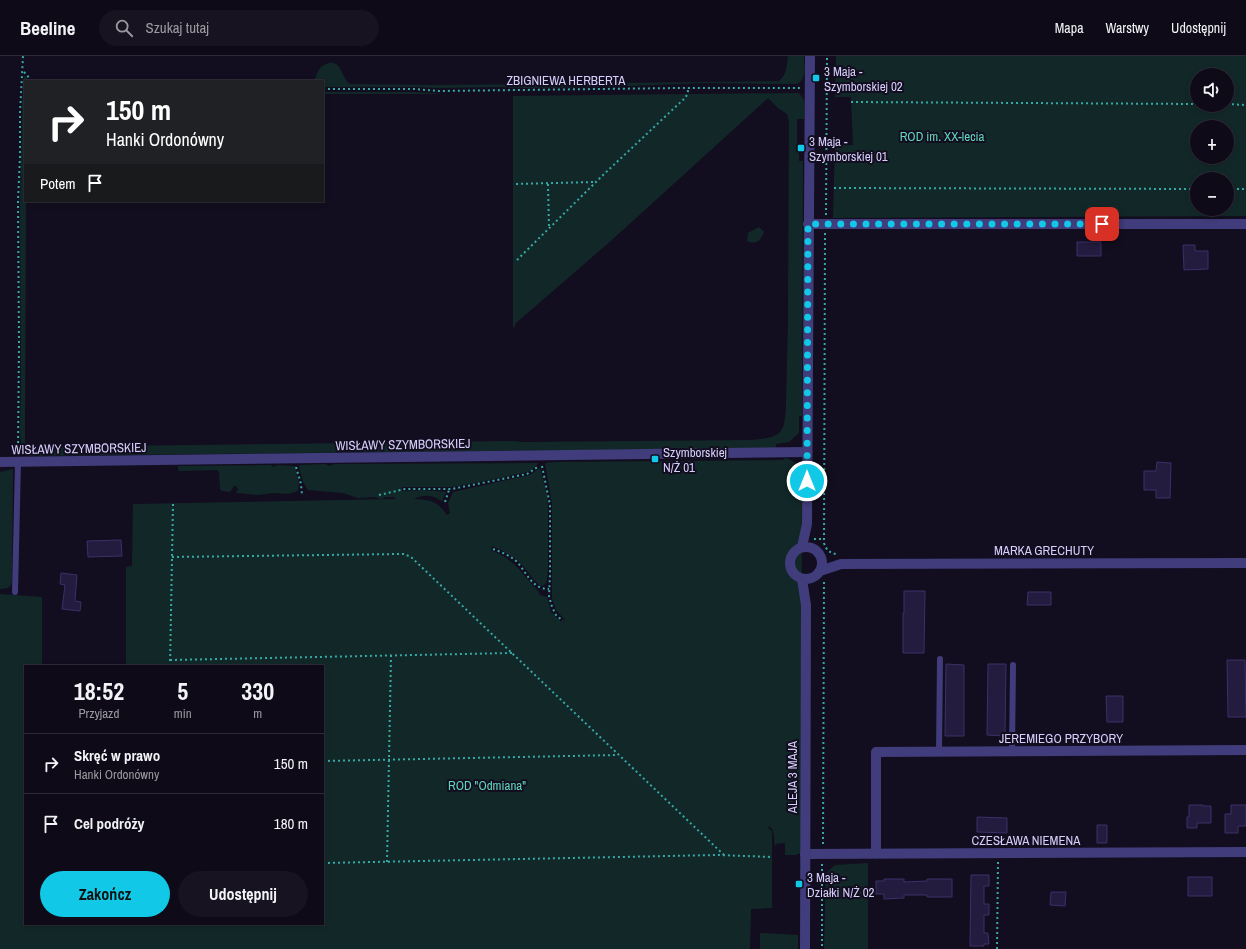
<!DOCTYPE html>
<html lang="pl">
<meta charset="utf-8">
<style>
:root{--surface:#0e0a17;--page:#171320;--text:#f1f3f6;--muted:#9b9aa1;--line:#2e2b36;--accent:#11c8e6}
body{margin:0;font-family:"Archivo Narrow",sans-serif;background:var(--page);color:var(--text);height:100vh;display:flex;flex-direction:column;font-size:15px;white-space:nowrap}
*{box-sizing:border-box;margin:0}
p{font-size:13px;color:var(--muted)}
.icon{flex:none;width:22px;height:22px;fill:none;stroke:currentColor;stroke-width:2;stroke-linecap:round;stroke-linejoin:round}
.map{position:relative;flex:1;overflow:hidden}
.drawer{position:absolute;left:24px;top:609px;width:300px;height:260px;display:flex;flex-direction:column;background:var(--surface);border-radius:0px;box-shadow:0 2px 6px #0003,0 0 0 1px var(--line)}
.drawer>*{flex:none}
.top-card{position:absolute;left:24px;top:24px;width:300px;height:122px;border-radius:0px;box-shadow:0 2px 6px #0003,0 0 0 1px var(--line);background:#202124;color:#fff;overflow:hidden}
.buttons{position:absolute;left:1190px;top:12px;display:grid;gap:8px}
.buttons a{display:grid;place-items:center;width:44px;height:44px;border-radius:50%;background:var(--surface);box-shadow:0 2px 6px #0003,0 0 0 1px var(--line);font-size:20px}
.pin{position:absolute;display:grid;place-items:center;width:34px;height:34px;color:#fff;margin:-17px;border-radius:8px;box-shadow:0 2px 6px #0006}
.me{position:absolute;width:44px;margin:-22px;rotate:0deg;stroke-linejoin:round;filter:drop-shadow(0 0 3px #0008)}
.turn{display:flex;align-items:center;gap:14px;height:84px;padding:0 16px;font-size:18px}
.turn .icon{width:52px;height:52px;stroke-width:2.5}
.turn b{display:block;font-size:28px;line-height:34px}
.then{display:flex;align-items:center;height:38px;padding:0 16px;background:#0003;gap:8px;font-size:15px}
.eta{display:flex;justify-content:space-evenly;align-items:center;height:68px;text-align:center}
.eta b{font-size:24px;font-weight:800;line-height:28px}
.primary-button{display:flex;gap:8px;margin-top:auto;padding:8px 16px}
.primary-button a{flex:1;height:46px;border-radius:24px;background:var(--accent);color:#111;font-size:16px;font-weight:800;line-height:46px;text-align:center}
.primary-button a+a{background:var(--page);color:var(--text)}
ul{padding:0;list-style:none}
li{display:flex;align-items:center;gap:12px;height:60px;padding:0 16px;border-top:1px solid var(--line)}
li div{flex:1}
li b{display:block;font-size:15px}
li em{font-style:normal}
header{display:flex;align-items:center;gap:24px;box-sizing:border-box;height:56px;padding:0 20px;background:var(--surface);border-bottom:1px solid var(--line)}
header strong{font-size:19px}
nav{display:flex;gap:22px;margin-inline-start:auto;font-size:14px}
.search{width:280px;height:36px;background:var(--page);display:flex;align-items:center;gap:10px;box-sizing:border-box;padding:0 14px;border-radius:22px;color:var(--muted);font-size:15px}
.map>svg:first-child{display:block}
</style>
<header>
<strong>Beeline</strong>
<div class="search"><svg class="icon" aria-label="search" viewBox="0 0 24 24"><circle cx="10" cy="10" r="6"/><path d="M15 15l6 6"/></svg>Szukaj tutaj</div>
<nav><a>Mapa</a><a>Warstwy</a><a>Udostępnij</a></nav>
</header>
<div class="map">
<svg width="1246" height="893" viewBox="0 0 1246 893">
<rect width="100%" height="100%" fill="#120e1f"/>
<path fill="#122828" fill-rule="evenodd" d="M788 0H804C804 10 807 23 797 28L701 27 602 31 523 32 497 31 439 32 415 31H323V25H313C317 21 317 15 321 11 323 9 326 8 329 7 342 5 341 22 350 28L438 29 779 25C787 19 787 8 788 0Z
M836 0H1246V160L833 162 835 89H853L851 41H835ZM1197 19H1227V49H1197ZM1197 71H1227V101H1197ZM1197 123H1227V153H1197Z
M24 19 29 25H25V145H26L25 379V386L29 391 513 385 524 386 752 384C781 381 785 379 786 348L788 265 789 66 787 58 778 52 768 42 613 183 516 267 513 273V40L798 37C807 42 804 54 804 63H797V88L796 89V95H799V105H803L802 360H799V377L789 386 776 388V392L27 400 22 394 20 378 21 325 20 149 22 47Z
M323 36H414L444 38H323Z
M759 171 764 176C760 185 757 189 747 185L748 177Z
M784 402C797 404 801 413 802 425L801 797 796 799H785V787L776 788 775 791 773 774 769 770 768 772 772 775V852L751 853 750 893H0V538L42 541V610H25V868H323V610H126V511L132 510 133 448 396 443 394 441H386L381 443 375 441 358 442 343 437 308 434 303 426 299 411 300 409 325 408 330 410 334 408 536 407H538L534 412 528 416 454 431H402V435L424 434 446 436 442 445C432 439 424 438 414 443 431 444 436 444 447 459L450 457 448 447 453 436 529 419 540 412 547 437 548 453V510L547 524 545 529 541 530C533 525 529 516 522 509 513 500 504 495 492 490L491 494C513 504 515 509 530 526 533 530 538 533 540 539L547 541 551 556 563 567 565 564 556 554 552 542V448L545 407 556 406 784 404Z
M270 409 274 411 278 409 295 410 299 427 298 435 288 438 273 437 259 439 236 437 238 433 236 430H234L230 436 222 435 220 433 219 416 217 414 179 415 178 412V410Z
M13 413 12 524 11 529 8 532 0 533V416Z
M868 807V893H824L826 817 835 809Z
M760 877 798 879V893H760Z"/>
<path fill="#241c3e" stroke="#3d2f69" d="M1077 186H1101V200H1077Z
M1183 189H1195V195H1208V213L1184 214Z
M1157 406 1171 407 1170 442H1156V434H1144V415H1156Z
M121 484 122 500 88 501 87 485Z
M61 517 77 519 75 545 81 546 80 555 62 553 65 529 60 528Z
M904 535H925L924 597H903V557H904Z
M1028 536H1051V549H1027Z
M1227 604H1245L1246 661H1228Z
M946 608 964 609V680H945Z
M988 608H1006L1005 680 987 679Z
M1106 640H1123V666H1107Z
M1189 749H1203V750H1211V767H1197V772H1187V761H1189Z
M1231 749H1246V770H1238V777H1225V758H1231Z
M977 761 1007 762V777L977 776Z
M1097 769H1107V787H1097Z
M971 819H989V830H984V848H989V859H984V877H988L989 888H984V890H970Z
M1188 821H1212V840H1188Z
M884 823H904V826L927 825V823H952V841H927V839H904V842L884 843V838H876V825H884Z
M1051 836H1066L1065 850 1050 849Z"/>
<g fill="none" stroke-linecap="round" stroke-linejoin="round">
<path stroke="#36a9a6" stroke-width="2" stroke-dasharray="2 3" stroke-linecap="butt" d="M24 16 32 25
M323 33H414L438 35 678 32H800
M851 46 1197 48
M1227 48 1246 49
M516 128 594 126
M548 128 549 172
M834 132 1197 133
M1227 133H1246
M826 159 827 0
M825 177 824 487C826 494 830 497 836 498
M517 204 602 120 686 41 689 32
M18 397 19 287 18 145 20 100V56L23 0
M542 410 550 449V519L549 540 552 551 556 559 563 565
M296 411 301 428 302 439
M379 439 405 433H452L527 418 539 410
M445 446 449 434
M814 483H824
M493 493C501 496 509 499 516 505 527 516 531 533 549 533
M172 501 400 498H404L411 501 724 799
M170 604 512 597
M170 610 173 448
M323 705 618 699
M823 788 824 526 825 524
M387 806 391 600
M323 807 718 799 772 801
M822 808V893
M997 893 998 806"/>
<path stroke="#413c7b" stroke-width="6" d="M15 536 18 406
M1012 695 1013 609
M939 696 940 603"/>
<path stroke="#413c7b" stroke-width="10" d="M808 168H1246
M0 406 807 396
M805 798 1246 796
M876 798V696L1246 694"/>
<path stroke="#413c7b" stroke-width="10" d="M790 507a16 16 0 1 1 32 0a16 16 0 1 1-32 0Z
M802 491 807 468 810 0
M820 515 841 508 1246 507
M802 523 806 549 805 893"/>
</g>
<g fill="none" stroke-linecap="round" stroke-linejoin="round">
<path stroke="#11c8e6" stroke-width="7" stroke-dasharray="0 12.6" d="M807 425 808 168H1102"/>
</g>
<g fill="#11c8e6" stroke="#120e1f" stroke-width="1.5">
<rect x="812" y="18" width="8" height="8" rx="2"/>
<rect x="797" y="88" width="8" height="8" rx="2"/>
<rect x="651" y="399" width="8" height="8" rx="2"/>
<rect x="795" y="824" width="8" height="8" rx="2"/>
</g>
<g text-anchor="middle" stroke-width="4" stroke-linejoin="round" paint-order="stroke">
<g font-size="13" fill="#d6cffc" stroke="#120e1f" text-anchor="start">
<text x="824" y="20">3 Maja -<tspan x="824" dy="15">Szymborskiej 02</tspan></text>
<text x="809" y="90">3 Maja -<tspan x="809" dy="15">Szymborskiej 01</tspan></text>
<text x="663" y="401">Szymborskiej<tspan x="663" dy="15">N/Ż 01</tspan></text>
<text x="807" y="826">3 Maja -<tspan x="807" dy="15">Działki N/Ż 02</tspan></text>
</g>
<g font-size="13" fill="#d6cffc" stroke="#120e1f">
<text x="566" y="29">ZBIGNIEWA HERBERTA</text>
<text transform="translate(403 388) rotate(-1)" y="5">WISŁAWY SZYMBORSKIEJ</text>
<text transform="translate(79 392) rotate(-1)" y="5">WISŁAWY SZYMBORSKIEJ</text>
<text x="1044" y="499">MARKA GRECHUTY</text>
<text x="1061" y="687">JEREMIEGO PRZYBORY</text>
<text transform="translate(792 721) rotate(-90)" y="5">ALEJA 3 MAJA</text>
<text x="1026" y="789">CZESŁAWA NIEMENA</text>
</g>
<g font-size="13" fill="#61d6bd" stroke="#120e1f">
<text x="942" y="85">ROD im. XX-lecia</text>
<text x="487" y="734">ROD "Odmiana"</text>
</g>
</g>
</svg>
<div class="buttons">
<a><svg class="icon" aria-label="sound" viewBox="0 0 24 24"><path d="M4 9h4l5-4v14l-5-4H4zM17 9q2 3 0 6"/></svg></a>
<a>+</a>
<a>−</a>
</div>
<div class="pin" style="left:1102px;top:168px;background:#d93025"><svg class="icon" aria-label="arrive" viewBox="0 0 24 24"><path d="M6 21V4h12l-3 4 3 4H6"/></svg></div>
<svg class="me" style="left:807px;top:425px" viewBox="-20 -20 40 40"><circle r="17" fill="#11c8e6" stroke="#fff" stroke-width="3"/><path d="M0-11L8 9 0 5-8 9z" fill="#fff"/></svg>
<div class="top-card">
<div class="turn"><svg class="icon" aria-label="right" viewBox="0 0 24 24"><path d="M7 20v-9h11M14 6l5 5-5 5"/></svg><div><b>150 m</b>Hanki Ordonówny</div></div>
<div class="then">Potem<svg class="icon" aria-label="arrive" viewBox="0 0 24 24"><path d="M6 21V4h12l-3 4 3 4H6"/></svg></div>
</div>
<section class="drawer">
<div class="eta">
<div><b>18:52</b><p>Przyjazd</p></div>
<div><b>5</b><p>min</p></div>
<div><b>330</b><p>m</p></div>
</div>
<ul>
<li><svg class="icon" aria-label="right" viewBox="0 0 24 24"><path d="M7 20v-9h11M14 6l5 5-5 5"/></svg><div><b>Skręć w prawo</b><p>Hanki Ordonówny</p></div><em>150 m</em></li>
<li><svg class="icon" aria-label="arrive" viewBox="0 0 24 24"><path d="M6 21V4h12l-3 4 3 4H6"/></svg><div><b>Cel podróży</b></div><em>180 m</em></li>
</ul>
<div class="primary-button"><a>Zakończ</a><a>Udostępnij</a></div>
</section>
</div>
